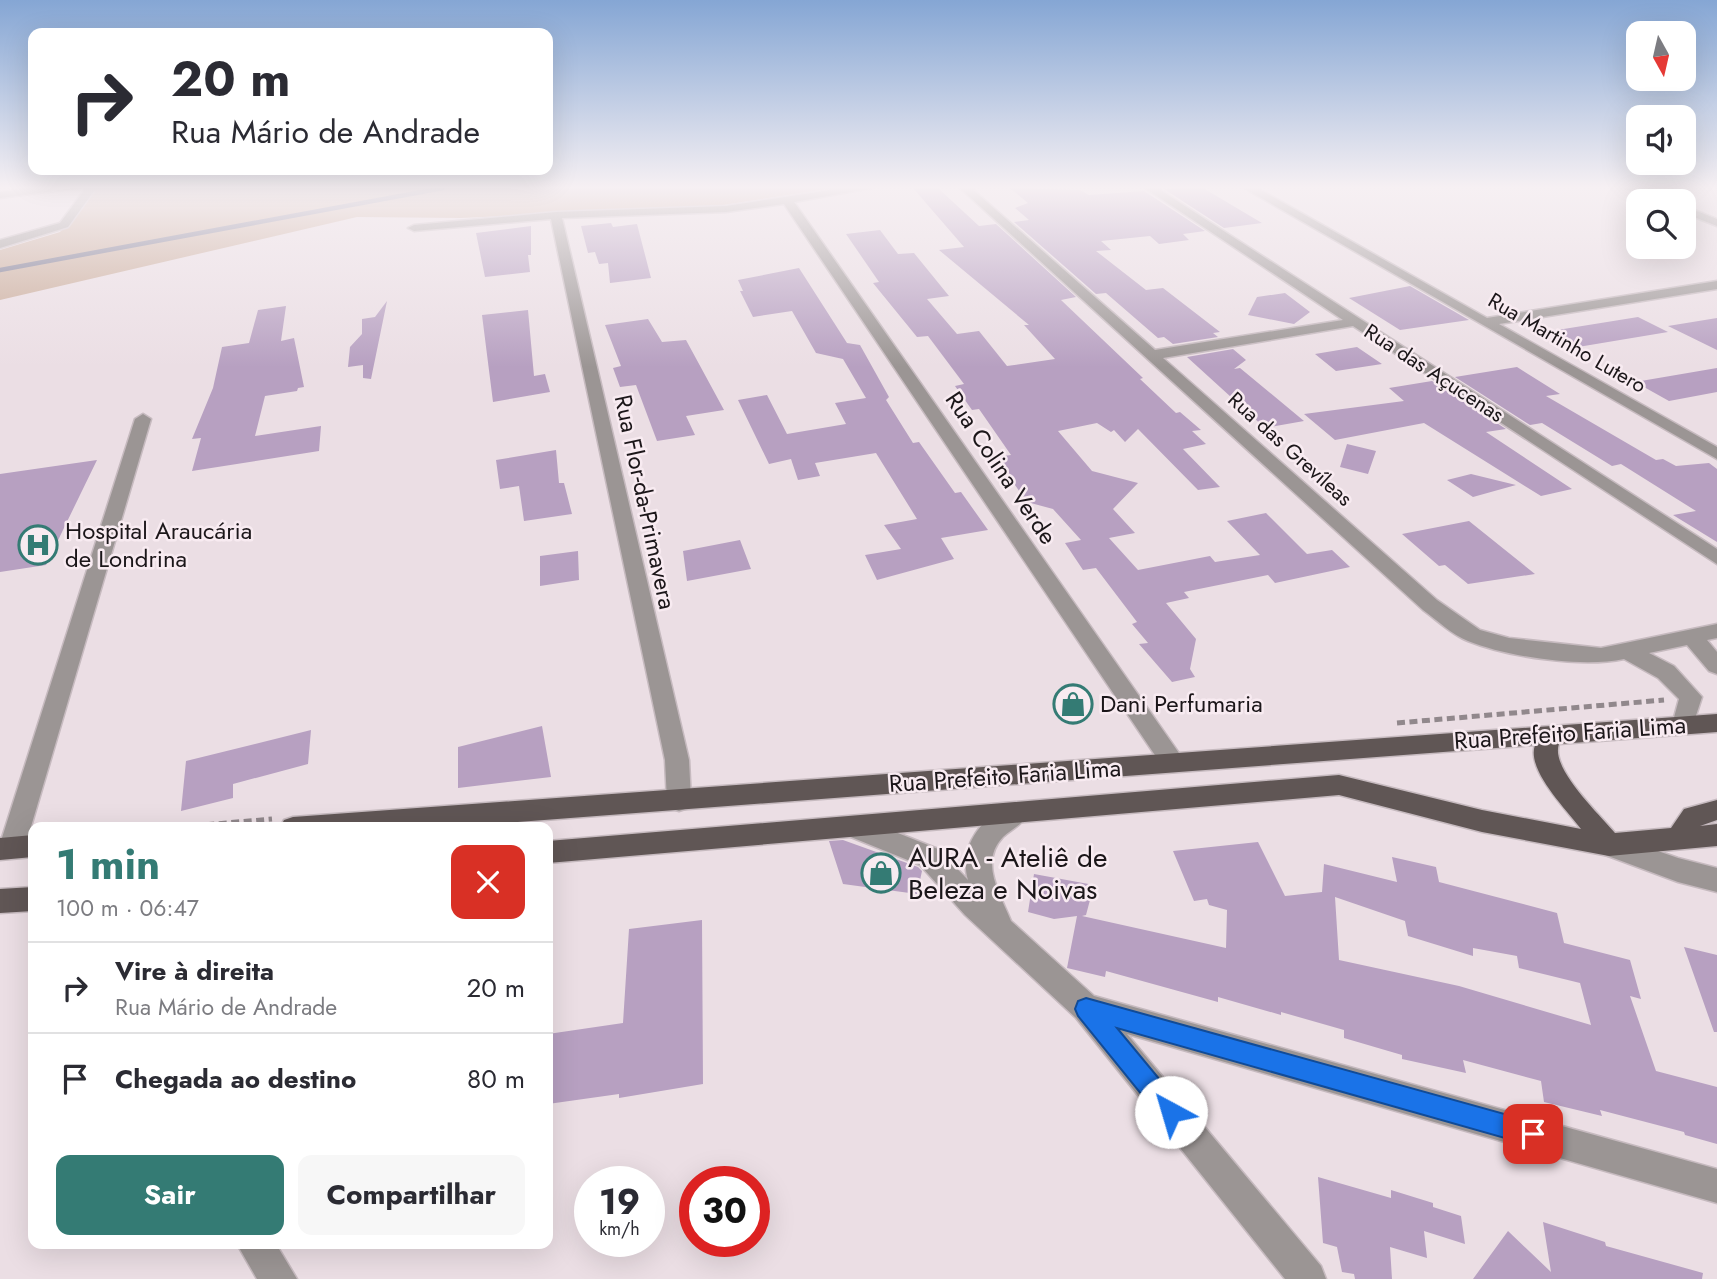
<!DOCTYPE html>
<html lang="pt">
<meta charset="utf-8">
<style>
:root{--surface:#fff;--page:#f7f7f7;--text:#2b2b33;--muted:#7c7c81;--line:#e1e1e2;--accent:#347b74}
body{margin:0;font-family:Jost,sans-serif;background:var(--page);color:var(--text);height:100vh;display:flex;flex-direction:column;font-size:26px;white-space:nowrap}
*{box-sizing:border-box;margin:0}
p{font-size:23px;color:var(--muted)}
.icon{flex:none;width:38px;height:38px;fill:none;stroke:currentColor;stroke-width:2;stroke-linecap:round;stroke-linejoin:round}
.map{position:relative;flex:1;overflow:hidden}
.side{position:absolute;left:28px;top:822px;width:525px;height:427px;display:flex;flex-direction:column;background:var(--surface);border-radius:14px;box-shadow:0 7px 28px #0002}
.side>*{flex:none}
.top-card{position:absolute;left:28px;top:28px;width:525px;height:147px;border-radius:14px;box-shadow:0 7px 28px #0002;background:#fff;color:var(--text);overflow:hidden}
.needle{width:46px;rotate:172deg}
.controls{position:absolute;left:1626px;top:21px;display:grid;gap:14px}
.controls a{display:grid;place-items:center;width:70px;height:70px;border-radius:14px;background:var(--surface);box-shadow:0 7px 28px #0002;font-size:35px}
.speed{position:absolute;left:574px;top:1166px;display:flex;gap:14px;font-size:35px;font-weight:700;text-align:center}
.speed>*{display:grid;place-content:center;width:91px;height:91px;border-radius:50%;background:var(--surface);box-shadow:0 7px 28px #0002;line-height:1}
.speed small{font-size:18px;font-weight:400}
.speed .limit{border:10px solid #d22;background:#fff;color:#111}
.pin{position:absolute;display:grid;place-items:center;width:60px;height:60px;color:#fff;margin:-30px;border-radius:14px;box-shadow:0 4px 10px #0006}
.me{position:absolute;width:77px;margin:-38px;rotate:321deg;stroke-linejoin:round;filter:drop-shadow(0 0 5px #0008)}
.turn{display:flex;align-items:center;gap:24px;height:147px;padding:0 28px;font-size:32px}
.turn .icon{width:91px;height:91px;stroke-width:2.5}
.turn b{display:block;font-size:49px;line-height:60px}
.round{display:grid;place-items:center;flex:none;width:74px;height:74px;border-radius:14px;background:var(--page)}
.summary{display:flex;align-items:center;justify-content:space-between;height:119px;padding:0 28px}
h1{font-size:42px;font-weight:700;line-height:52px;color:var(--accent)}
.button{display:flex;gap:14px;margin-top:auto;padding:14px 28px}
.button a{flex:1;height:80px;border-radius:14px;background:var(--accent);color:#fff;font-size:28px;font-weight:700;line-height:80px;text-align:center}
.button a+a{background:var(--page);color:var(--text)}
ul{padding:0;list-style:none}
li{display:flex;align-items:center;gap:21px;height:91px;padding:0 28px;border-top:2px solid var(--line)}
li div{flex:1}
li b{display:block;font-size:26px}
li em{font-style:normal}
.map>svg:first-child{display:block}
</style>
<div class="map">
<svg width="1717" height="1279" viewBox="0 0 1717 1279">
<rect width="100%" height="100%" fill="#ebdee4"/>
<path fill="#c8a996" d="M97 188H833L717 206 461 218 357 217 0 300V250L60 232Z"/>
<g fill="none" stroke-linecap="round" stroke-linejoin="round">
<path stroke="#6e6d87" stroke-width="4.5" d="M0 270 443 188"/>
</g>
<path fill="#b7a0c1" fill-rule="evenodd" d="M913 188H938L979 226 996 224 1076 297 1061 300 1143 378 1140 379 1176 413 1180 412 1201 430 1192 431 1206 444 1183 449 1220 487 1198 490 1138 429 1125 442 1114 430 1111 432 1097 423 1058 431 1092 471 1138 483 1113 509 1135 533 1109 538 1138 570 1210 556 1215 562 1260 555 1227 521 1266 513 1307 554 1332 550 1350 567 1275 583 1268 575 1184 592 1189 598 1166 603 1196 639 1190 669 1195 677 1172 682 1139 644 1148 643 1132 624 1137 622 1096 568 1083 570 1065 543 1081 540 1053 509 1027 502 995 457 1011 455 979 409 972 410 955 386 964 384 928 336 917 337 873 283 879 282 846 234 880 230 898 254 914 253 949 296 927 299 957 334 979 331 1007 366 1055 359 1024 325H1029L939 250 964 247Z
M1010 188 1080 190 1089 195 1144 191 1205 231 1183 234 1189 240 1159 244 1150 236 1101 241 1111 250 1096 251 1146 290 1163 288 1220 332 1213 333 1218 337 1173 344 1164 337 1158 338 1106 293 1096 294 1014 222 1029 220 1015 208 1028 203Z
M1203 188 1262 223 1224 228 1164 189Z
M611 223 613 227 637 224 651 278 610 283 608 263 599 264 595 252 588 253 581 226Z
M531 226V255H528L530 272 485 277 476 233Z
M799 268 847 343 860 345 889 397 886 400 913 443 919 442 955 493 961 492 988 530 941 538 954 559 877 580 865 555 901 549 884 525 917 519 876 453 815 463 820 476 798 480 791 459 769 464 738 400 767 395 787 434 846 424 835 403 866 398 843 359 816 353 792 311 753 317 740 291H743L738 280Z
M1410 286 1469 320 1400 330 1349 298Z
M1285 293 1310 312 1294 324 1248 315 1257 297Z
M387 301 371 379 363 378V365L348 367 350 347 362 334V319L375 317Z
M286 306 281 341 294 338 304 387 298 388 297 391 265 396 255 436 321 426 319 451 192 471 201 438 192 439 213 388 222 347 249 343 258 310Z
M528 310 534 376 545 374 550 392 493 402 482 315Z
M1638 317 1668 332 1572 348 1545 332Z
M1717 318V350L1668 326Z
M648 319 662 342 686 340 724 410 686 416 695 435 657 441 636 385 620 387 613 368 621 366 605 325Z
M1357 347 1382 364 1336 371 1315 354Z
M1233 349 1246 360 1234 369 1240 368 1304 421 1265 428 1187 357Z
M1517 367 1560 394 1546 396 1656 460 1663 459 1676 466 1709 463 1717 469V542L1673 515 1696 511 1621 464 1612 466 1542 423 1530 425 1455 377Z
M1717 368V392L1669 401 1635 382Z
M1432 381 1506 429 1486 432 1572 489 1541 496 1424 423 1335 440 1304 414 1404 401 1389 388Z
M1347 444 1376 451 1368 474 1340 467Z
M556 450 559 483H564L572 514 524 521 519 486 500 489 496 460Z
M97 460 46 565 0 572V474Z
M1471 474 1516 485 1473 497 1447 480Z
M1469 521 1535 574 1468 584 1445 565 1439 566 1402 534Z
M740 540 751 569 687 581 683 551Z
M578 551 579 580 540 586V556Z
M542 726 551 777 458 788V747Z
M311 730 308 764 233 784V798L181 811 186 761Z
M843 840 918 867 922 871 917 894 843 884 829 841Z
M1258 842 1285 896 1322 892 1324 864 1397 882 1392 857 1436 867 1439 882 1557 913 1564 943 1630 960 1641 999 1630 996 1656 1071 1717 1087V1144L1685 1135 1684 1132 1600 1110 1602 1116 1544 1102 1541 1081 1463 1060 1466 1073 1402 1059V1055L1344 1038V1030L1281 1012V1015L1218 997V1002L1106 971 1105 977 1067 968 1077 916 1054 919 1028 912 1034 874 1094 885 1086 915 1082 916 1226 948 1227 910 1209 905 1207 899 1194 901 1173 851ZM1335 897 1405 921 1408 936 1473 956V948L1517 956 1519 968 1580 983 1591 1025 1459 986 1339 960Z
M702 920 703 1084 619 1098V1094L548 1104V1034L623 1023 629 929Z
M1684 947 1717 955V1032H1714Z
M1318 1177 1391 1198V1190L1433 1203V1207L1461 1216 1465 1244 1424 1231 1427 1258 1390 1247 1392 1279H1355L1354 1274 1342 1272 1337 1247 1323 1243Z
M1543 1222 1605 1242 1606 1246 1703 1273 1702 1279H1473L1508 1231 1551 1272Z"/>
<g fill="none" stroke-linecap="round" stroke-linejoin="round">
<g stroke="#c6babf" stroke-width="3">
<path id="minor" d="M39 188H77L0 198V192Z
M86 188H96L68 227 0 248V240L60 223Z
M845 188H871L794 202 1181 756 1185 763 1181 770 1173 772 1165 770 784 204 726 212 562 218 689 760 691 801 688 808 679 811 670 808 667 801 665 760 551 219 414 231 408 228 414 225 556 212 726 206Z
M960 188H971L1155 350 1343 320 1145 188H1157L1717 549V564L1353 326 1163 358 1437 600 1480 630 1509 638 1601 648 1717 624V638L1707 640 1717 652V674L1709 671 1687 645 1649 653 1674 666 1702 697 1691 731 1683 734 1675 731 1672 725 1679 699 1658 678 1624 659C1582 668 1508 657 1468 641 1452 635 1437 620 1423 610Z
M1244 188H1257L1487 318 1717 281V289L1499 324 1717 447V459Z
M1625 188H1639L1668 201H1654Z
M1684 206 1717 219V226L1684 213Z
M143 414 151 419 25 847 21 855 12 858 3 855 0 844 135 419Z
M1015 804 1024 807 1028 814C1022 825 1012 829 1003 837 979 862 1000 894 1011 921L1094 996 1717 1169V1203L1127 1034 1321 1266 1326 1279H1285L1076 1018 965 915 920 865 846 835 842 827 846 819 855 816 938 849 968 880C958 846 983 814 1015 804Z
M1609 834 1678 858 1717 868V892L1678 882 1600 853 1596 845 1600 837Z
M237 1244H276L297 1279H257Z"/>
</g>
<g stroke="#c6babf" stroke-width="3">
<path id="major" d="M1717 714V732L1559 744C1550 768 1599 814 1615 833L1671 828 1684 809 1717 800V820L1700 826 1717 824V846L1609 856 1482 832 1339 795 548 863V841L1339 775 1482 810 1581 829C1567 810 1526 770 1535 745L438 828H280L284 820 293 817Z
M33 835V857L0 860V838Z
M33 887V911L0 913V889Z"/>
</g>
<path stroke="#91888c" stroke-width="5" stroke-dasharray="8 4.5" stroke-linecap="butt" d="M1397 723 1664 700
M169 828 272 819"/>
<use href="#minor" fill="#9b9594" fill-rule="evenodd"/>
<use href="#major" fill="#605655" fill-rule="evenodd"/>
</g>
<linearGradient id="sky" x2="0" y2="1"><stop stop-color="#85a6d4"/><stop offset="0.51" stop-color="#f6f0f3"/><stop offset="1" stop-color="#f6f0f3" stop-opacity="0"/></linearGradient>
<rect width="1717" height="367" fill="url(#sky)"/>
<path fill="#1a73e8" stroke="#114b97" stroke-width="2" d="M1086 998 1533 1122 1542 1125 1545 1134 1542 1143 1533 1146 1117 1028 1180 1104 1183 1112 1180 1121 1171 1125 1163 1121 1078 1016 1075 1009 1078 1001Z"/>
<defs>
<g id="hospital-ring" transform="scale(2.0125)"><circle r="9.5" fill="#f8ebf1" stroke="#347b74" stroke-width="1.5"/><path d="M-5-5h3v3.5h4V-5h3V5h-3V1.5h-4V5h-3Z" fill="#347b74"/></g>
<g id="shop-ring" transform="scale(2.0125)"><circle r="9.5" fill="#f8ebf1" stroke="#347b74" stroke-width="1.5"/><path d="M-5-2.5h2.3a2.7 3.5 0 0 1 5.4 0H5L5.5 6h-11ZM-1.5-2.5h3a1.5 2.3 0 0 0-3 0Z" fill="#347b74"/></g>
</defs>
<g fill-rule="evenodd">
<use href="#hospital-ring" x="38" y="545"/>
<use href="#shop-ring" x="1073" y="704"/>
<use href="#shop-ring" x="881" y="873"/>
</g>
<g text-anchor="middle" stroke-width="5" stroke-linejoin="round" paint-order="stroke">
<g font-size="21" fill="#1b1619" stroke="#f8ebf1">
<text transform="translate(1567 343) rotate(30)" y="7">Rua Martinho Lutero</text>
<text transform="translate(1434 373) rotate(33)" y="7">Rua das Açucenas</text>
<text transform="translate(1290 449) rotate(42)" y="7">Rua das Grevíleas</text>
</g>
<g font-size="24" fill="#1b1619" stroke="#f8ebf1">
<text transform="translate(1001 468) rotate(56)" y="8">Rua Colina Verde</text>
<text transform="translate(645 502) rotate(78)" y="8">Rua Flor-da-Primavera</text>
<text transform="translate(1570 733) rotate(-4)" y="8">Rua Prefeito Faria Lima</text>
<text transform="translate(1005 776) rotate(-4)" y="8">Rua Prefeito Faria Lima</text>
</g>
<g font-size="24" fill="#1b1619" stroke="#f8ebf1" text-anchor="start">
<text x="65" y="539">Hospital Araucária<tspan x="65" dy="28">de Londrina</tspan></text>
<text x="1100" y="712">Dani Perfumaria</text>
</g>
<g font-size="28" fill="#1b1619" stroke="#f8ebf1" text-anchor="start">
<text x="908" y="867">AURA - Ateliê de<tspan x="908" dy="32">Beleza e Noivas</tspan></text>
</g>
</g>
</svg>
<div class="controls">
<a><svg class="needle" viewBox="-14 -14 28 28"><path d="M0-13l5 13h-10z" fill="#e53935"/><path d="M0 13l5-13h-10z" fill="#7c7c81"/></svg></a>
<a><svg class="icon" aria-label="sound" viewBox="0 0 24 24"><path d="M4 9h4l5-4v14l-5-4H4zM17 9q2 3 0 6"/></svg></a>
<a><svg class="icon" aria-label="search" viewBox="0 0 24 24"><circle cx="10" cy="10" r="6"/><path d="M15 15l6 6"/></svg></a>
</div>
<div class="speed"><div>19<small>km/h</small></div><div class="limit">30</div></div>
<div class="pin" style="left:1533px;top:1134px;background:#d93025"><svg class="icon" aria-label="arrive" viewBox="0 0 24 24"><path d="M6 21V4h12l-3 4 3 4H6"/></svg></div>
<svg class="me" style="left:1171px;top:1112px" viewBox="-20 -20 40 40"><circle r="19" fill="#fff"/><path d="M0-13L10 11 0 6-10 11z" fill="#1a73e8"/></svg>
<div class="top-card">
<div class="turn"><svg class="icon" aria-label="right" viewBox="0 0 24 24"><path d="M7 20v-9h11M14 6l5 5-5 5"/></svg><div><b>20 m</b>Rua Mário de Andrade</div></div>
</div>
<section class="side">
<div class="summary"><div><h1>1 min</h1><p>100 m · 06:47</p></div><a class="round" style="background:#d93025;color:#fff"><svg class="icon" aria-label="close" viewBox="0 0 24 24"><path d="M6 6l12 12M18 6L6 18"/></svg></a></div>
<ul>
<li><svg class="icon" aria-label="right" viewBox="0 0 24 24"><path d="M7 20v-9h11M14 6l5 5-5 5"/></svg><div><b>Vire à direita</b><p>Rua Mário de Andrade</p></div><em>20 m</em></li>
<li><svg class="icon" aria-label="arrive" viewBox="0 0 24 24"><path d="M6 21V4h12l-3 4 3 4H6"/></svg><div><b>Chegada ao destino</b></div><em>80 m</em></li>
</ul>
<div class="button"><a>Sair</a><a>Compartilhar</a></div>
</section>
</div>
